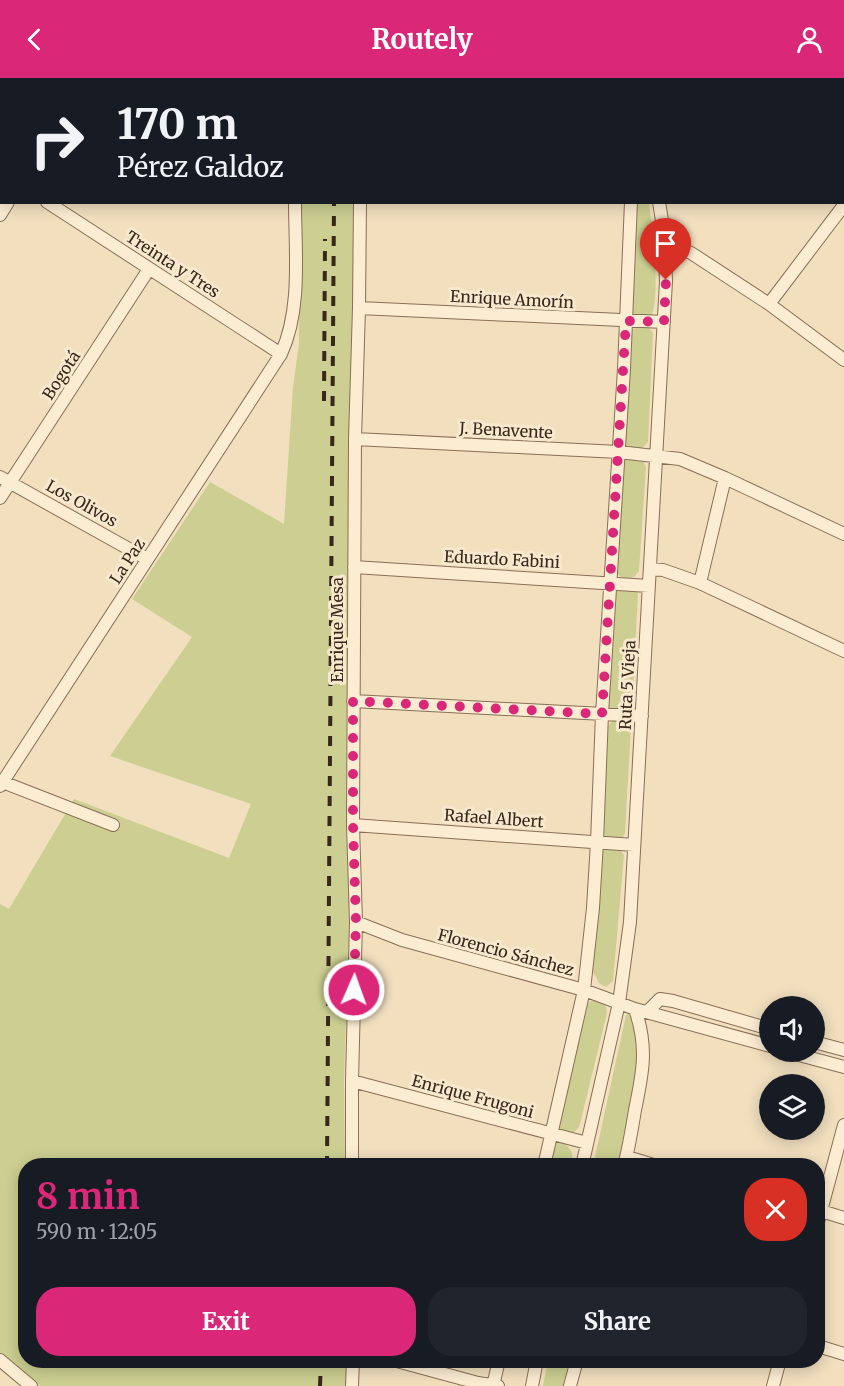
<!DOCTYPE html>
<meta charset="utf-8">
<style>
:root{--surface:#171b24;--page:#20242c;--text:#f1f3f6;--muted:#9ea1a6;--accent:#db2777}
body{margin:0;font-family:Merriweather,serif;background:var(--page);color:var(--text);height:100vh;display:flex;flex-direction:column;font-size:22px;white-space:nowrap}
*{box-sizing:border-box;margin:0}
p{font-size:20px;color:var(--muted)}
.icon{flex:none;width:33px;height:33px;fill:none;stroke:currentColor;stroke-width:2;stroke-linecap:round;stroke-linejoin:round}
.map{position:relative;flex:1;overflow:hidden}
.details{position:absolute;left:18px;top:1080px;width:807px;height:210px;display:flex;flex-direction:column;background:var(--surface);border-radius:24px;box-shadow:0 3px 15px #0003}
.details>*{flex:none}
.guide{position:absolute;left:0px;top:0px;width:844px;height:126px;box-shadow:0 3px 15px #0003;background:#171b24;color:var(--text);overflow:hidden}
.fabs{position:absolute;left:759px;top:918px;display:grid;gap:12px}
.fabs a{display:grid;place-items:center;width:66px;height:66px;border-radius:50%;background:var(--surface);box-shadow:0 3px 15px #0003;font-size:30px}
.pin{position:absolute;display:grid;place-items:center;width:51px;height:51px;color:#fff;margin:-62px -26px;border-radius:50% 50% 50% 0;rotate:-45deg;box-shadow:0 0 6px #0007}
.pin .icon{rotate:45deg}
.me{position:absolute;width:66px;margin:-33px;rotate:2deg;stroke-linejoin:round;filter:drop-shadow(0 0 4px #0008)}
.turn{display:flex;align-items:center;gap:21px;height:126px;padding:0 18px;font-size:27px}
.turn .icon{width:78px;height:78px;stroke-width:2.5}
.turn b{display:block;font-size:42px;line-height:51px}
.round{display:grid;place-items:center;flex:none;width:63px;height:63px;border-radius:24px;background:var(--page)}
.summary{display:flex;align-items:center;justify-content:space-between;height:102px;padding:0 18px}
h1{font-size:36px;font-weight:700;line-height:45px;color:var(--accent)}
.button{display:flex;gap:12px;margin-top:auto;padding:12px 18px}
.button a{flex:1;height:69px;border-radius:24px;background:var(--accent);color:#fff;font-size:24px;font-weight:700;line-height:69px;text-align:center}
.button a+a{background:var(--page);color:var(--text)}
header{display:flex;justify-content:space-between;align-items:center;height:78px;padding:0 18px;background:var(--accent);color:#fff;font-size:27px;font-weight:700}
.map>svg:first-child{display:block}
</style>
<header><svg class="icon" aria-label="back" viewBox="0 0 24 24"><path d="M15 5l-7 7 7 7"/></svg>Routely<svg class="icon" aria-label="person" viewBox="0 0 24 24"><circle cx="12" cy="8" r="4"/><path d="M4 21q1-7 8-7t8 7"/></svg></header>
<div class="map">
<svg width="844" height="1308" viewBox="0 0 844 1308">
<rect width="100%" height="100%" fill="#f1dfbe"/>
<path fill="#cccf91" d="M298 125H353V230L349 354 346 749 350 837 344 1001 345 1087 26 1088V1282L347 1283V1308H40L0 1278V826L9 831 74 721 229 780 251 726 110 678 192 559 132 521 210 404 284 446 293 309 299 266Z
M638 125H649C652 146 661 221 651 238H634L633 235Z
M641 248 649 250 653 255 648 364 640 372 628 370 623 364 631 252Z
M628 380C637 380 643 379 646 389L639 493 634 499C625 501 621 500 615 494L624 382Z
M617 509 636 511 638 516 632 629 630 631 611 633 608 628 614 515Z
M613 642H625L631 648 625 755 623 759C615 762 610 762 604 757L608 648Z
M606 770 620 772 624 777 613 903 606 909 599 905 591 890 603 772Z
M594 921 605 924 607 935 580 1046C577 1056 568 1057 560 1052L558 1045 588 925Z
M629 935 635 942 639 983 621 1079 619 1087 593 1088 626 937Z
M556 1063C569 1065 575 1075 572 1087L548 1088 553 1065Z
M548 1283H572L566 1308H543Z"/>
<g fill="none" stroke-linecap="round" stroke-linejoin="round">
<path stroke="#a2c2b6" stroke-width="21" d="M66 0 68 2
M218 2 219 0"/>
<g stroke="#8a6e56" stroke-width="14">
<path id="minor" d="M607 0 608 2
M792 0 793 2
M296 2V0
M643 2 645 0
M668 2 670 0
M843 64 844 65
M47 124 281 276
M0 137 8 124
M666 171 680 170 691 175 769 226 844 282
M769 226 844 127
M359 230 664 244
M355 361 619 374 680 381 725 400 844 456
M0 399 147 481
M0 420 149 191
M354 489 649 508
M650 491 663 492 700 505 844 573
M700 505 725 400
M353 623 642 638
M0 703 113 747
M0 708 281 276C302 231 295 173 295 124
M353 747 634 767
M356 844 402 862 584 912 635 931 770 968
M647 934 660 921 673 923 770 951
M814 964 844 972
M788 974 844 989
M352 1003 587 1065
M627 1079 657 1088
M352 1088V1003L356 844 353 747 355 361 359 230 360 124
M544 1088 584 912 593 830 597 764 602 636 624 291 631 124
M582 1088 619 925 630 844 666 203 664 155 659 124
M624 1088C629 1069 632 1051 635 1032 643 994 648 969 635 931
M818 1132 844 1140
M818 1144 844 1047
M818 1268 844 1276
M0 1282 31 1308
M393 1282 478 1305 498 1308
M352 1308 353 1282
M493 1308 499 1282
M532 1308 537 1282
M570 1308 577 1282
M773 1308 780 1282"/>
</g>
<use href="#minor" stroke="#fbecd2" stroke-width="12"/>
<path stroke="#38281b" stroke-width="4" stroke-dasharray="10 10" stroke-linecap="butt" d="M326 2V0
M324 323 325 161
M327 1088 334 124
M320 1308 321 1282"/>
</g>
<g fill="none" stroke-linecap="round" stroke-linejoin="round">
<path stroke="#db2777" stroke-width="10" stroke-dasharray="0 18" d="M354 912 356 844 353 747V623L602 636 626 243 664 244 666 202"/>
</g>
<g text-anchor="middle" stroke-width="6" stroke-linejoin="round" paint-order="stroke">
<g font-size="16" fill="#38281b" stroke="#f8e9ce">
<text transform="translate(173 186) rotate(33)" y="6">Treinta y Tres</text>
<text transform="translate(512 221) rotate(3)" y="6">Enrique Amorín</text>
<text transform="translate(61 297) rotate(-57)" y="6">Bogotá</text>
<text transform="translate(506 352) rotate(3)" y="6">J. Benavente</text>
<text transform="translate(82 425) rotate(29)" y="6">Los Olivos</text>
<text transform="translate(502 481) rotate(3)" y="6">Eduardo Fabini</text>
<text transform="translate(127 483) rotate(-57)" y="6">La Paz</text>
<text transform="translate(337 552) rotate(-90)" y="6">Enrique Mesa</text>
<text transform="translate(627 607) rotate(-87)" y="6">Ruta 5 Vieja</text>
<text transform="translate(494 740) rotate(4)" y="6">Rafael Albert</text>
<text transform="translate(506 874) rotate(15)" y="6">Florencio Sánchez</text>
<text transform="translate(473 1018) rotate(15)" y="6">Enrique Frugoni</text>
</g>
</g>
</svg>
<div class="fabs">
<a><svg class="icon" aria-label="sound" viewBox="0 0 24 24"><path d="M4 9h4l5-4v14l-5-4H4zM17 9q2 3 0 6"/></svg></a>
<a><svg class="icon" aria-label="layers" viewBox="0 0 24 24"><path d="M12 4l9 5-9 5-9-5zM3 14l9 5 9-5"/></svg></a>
</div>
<div class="pin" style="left:666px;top:202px;background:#d93025"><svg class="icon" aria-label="arrive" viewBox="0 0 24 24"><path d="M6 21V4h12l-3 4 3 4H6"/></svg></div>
<svg class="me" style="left:354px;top:912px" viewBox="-20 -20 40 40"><circle r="17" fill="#db2777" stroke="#fff" stroke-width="3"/><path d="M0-11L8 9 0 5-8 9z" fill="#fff"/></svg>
<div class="guide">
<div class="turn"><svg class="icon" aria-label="right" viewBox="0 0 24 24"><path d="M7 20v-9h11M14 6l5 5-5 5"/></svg><div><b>170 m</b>Pérez Galdoz</div></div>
</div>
<section class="details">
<div class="summary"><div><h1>8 min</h1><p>590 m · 12:05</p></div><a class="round" style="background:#d93025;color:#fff"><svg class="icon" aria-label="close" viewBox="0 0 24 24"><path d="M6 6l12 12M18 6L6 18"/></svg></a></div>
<div class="button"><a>Exit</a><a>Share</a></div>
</section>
</div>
